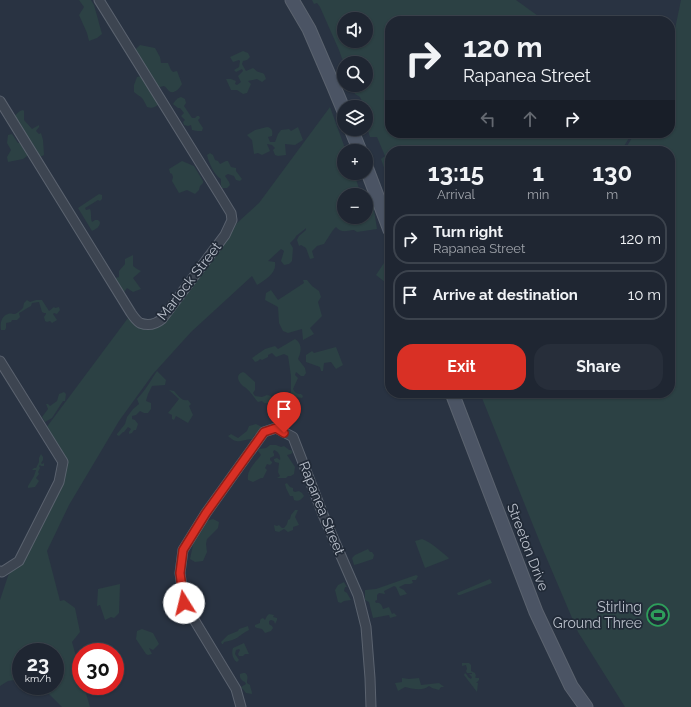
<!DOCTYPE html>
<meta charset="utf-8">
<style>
:root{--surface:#1f2632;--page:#272e3a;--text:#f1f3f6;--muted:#a1a5ac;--line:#3c434d;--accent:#d93025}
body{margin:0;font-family:Raleway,sans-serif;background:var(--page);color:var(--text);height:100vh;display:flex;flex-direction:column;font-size:15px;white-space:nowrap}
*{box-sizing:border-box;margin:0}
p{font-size:13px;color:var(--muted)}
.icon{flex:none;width:22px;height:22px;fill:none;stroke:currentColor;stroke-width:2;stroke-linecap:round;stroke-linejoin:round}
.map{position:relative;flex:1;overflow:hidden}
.sheet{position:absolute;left:385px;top:146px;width:290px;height:252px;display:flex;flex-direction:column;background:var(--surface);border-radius:16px;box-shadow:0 1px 3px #0004,0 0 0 1px var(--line)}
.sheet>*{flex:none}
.guide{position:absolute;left:385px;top:16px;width:290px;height:122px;border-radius:16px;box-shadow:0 1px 3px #0004,0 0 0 1px var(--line);background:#1f2632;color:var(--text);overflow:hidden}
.controls{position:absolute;left:337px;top:12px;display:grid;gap:8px}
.controls a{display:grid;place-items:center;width:36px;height:36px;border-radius:50%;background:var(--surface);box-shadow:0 1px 3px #0004,0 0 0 1px var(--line);font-size:20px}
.speed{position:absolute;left:12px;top:643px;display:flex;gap:8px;font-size:20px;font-weight:700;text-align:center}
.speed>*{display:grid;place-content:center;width:52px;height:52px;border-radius:50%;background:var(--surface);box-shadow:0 1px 3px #0004,0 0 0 1px var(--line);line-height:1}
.speed small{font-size:10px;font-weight:400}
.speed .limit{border:6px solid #d22;background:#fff;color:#111}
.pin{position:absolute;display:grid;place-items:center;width:34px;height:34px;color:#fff;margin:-41px -17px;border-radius:50% 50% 50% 0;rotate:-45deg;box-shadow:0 0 4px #0007}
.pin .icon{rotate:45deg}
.me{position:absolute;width:44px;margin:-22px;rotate:351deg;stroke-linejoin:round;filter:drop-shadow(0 0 3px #0008)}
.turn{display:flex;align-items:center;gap:14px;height:84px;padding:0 12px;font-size:18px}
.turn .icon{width:52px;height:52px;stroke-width:2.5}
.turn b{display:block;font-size:28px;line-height:34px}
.lanes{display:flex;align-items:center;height:38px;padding:0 12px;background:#0003;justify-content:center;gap:20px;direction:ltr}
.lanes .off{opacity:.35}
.eta{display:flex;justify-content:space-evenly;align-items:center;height:68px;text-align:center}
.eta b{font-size:24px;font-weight:700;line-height:28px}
.primary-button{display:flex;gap:8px;margin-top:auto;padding:8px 12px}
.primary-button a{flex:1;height:46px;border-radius:16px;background:var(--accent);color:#fff;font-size:16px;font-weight:700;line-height:46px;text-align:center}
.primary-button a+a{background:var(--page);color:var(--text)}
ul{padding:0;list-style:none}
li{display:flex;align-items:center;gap:12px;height:50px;margin:0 8px 6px;padding:0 4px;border:2px solid var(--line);border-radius:16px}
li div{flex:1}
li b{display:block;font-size:15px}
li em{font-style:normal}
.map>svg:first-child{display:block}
</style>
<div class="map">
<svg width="691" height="707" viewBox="0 0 691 707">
<rect width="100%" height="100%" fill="#293342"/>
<path fill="#2c4144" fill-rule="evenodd" d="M79 0H91L94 5 102 34 97 38 89 41 87 33 79 15 84 7Z
M312 0H516L545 21H390V133H632L621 151H390V185L381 159 385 156 377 137H370L366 125V119L369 117 366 110V107H365L360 97 355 94 351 85H366V63H344V64L339 50 320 7 317 3 314 4ZM344 19H366V41H344Z
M681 0H691V707H625L578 632 541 545 480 393H670V151H624L635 133H670V53Z
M140 45 155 48 160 57 161 63H168L171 70 173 72 177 71 182 84C180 88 174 95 169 91 167 89 166 87 164 86L160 87 158 86 160 103C156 107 152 109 147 107 145 103 144 100 141 97 138 95 136 94 134 92V85L137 77 146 75 141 59H139L136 57V49Z
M243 51 248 53 250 57 247 60 243 61 242 64 246 71 253 68C255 69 257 72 259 72 265 74 264 73 266 79L262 82 257 79 248 81 251 84 247 93 243 94 237 90H231L226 79H231L236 81 235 84 237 85 241 82 238 76 243 71 242 69 236 72 234 70 239 67 240 61 239 60 233 62 230 57Z
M181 97 185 99 186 103 184 106 192 118H195L197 116H199L200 118 198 120 199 122 203 128 202 131H197L192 130 191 125 188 126 184 125 183 122 185 120 181 116 184 113 180 108H178L173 104C176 100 177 98 181 97Z
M330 107 346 151H344V173H354L361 195H344V217H366V197L373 193 377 204 374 210 377 229 357 232 354 230C346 231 341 233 336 227 332 230 327 240 324 244L317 246 312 251 314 258 310 259 306 248 301 245 299 246 297 240 299 236 306 230V228L305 229 296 236 295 238 290 243 293 248 292 261 289 264 284 265 281 261 284 251 281 249 268 261 275 262C277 273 265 280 257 285L252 276 191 332 153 374 119 421 69 505 47 551 60 601 64 600 75 608 80 632 72 642 81 674V686H84L90 707H62L41 686H55V652H21V679L8 681 0 686V600L8 576 62 483 66 461 46 428 128 318C138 331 152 334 165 321L235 226 237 223 259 203Z
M23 110 24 111V120L32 129 39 125V127L36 131 39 134 41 133 43 140 44 155 38 158 34 151 23 159 8 162 7 157 11 150 7 143 8 135 12 134 18 143 23 142 14 116 20 111Z
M267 127C272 128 273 131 272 136L268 137 270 142H275L278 134 281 130 289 129 291 131 298 127 303 140 295 145 285 144 286 155 278 156 275 155 273 150 275 148 272 145 267 144 270 151 262 155 258 153 254 154 252 140 247 135 255 130Z
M210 153 213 155 215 160 218 161 220 164 226 161H228L231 167 236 168V171L242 179 240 181 236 180 234 176 228 174 226 175 225 176 229 182 230 185 227 188H222L221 185V179C214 175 209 163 207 155Z
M182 161 194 166 203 181V183L200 186 199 190 195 194 187 190 179 193 172 181 173 177 172 174 170 173 169 169Z
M99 194 102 195V199L100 201 98 200 85 208 86 210 90 209C92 213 90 218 92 222L95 220H98L100 222C100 227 96 229 92 231L78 208Z
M133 255V266L137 269 141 271 133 278 141 289 133 292 127 288 122 295 116 282V278L119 277V271L125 264V259Z
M390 259V286L376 275 386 260Z
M303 280H307L312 286 319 291 321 297 318 302 322 316 310 328 314 334 303 340 302 329 288 333 283 331 279 323 278 307 265 300 266 293 271 290 278 300 304 283Z
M27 300 30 302 36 300H42L49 311 54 307 55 308 59 307 60 310 57 314 54 313 53 314 57 320 52 323 50 321 47 322 45 321 44 317 46 314V313H44L42 312 39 302 32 303 31 306C26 308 24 311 19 313L20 317 17 320H12L11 322 6 323V328L5 330H1C0 324 1 316 8 314 10 313 12 314 15 314 17 313 21 310 23 308L24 303Z
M295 339C303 344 301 352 298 359L305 368 306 373 304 376H301L296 372 295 375 298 378 293 389C295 393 297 394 301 394L303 396 302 398 295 397 293 402 291 401V376L288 356 284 354 276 357 272 353 268 355V357L262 360 260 359 258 361 255 362 252 358 265 349 275 346 278 349Z
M336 347 343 365 336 369 331 362 324 363 323 371H321L320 367 306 362V355L312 351 314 353Z
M157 371 166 380 165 385 152 386 148 394 146 401 151 403V409L148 413H144L140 411 136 415 132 416V419L135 420 138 424 136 430H134L132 433 129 434V432L131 429 128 427 124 432H123L119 436 117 435V434L125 424 127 417 133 409 139 404 137 399C145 391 151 380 157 371Z
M243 372 245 373 255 382V390L253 393 255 396 262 397 267 395 271 396V401L270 403C266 404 264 403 262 401L258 402C254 398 251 392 247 389 244 386 245 388 242 385 237 380 236 374 243 372Z
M169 390 174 391C178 395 182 402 188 400L191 404 189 406 193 415 188 423 176 416 174 420 172 419V415L168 413 179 399Z
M64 392 66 394 65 401H63L52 418 45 422 42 417 48 409 46 404H48L50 406 57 401 59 394Z
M256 424 262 427 263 431 259 435 255 434 252 439C240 440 238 445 228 436L231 434 238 438 247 431 249 426Z
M270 445H276L281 447 284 446 288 449 289 450H291L293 452 291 454 287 455 295 467 294 474 291 476H288L286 478H277L280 476 278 472 279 463 275 462 274 460V459L277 458 280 460C281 456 278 451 274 450L273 452 274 454V456L270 458V460L272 462V463L270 465 267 464 265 468 267 470 263 478H261L253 482 248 480C246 470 256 462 261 455L258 451 259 449 266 448Z
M41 454 43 457V460L41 463 42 464 44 463V466H41L40 465 39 466 40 468 38 472 39 474 36 478 39 481 35 487 28 488V486L34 476 36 470H32L34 468H36L39 462V458Z
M287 483 290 487 293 488V491L295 492 299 491 302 493 304 496C301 500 298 502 294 500L293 496H290L286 488 285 484Z
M295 510H298L295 517 299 525 293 527V530L288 532 284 529 279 532 275 531 274 525 277 526 279 525 282 528H284L287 524 288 520 290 519 291 515Z
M213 519 219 522 218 528 207 539 206 544 207 552 203 561 195 562 190 559 194 540 206 521Z
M422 539C431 542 440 551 449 558L448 559 425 568 415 541Z
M368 549 370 552H372L374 555 373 559 358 564 354 565 352 558 355 555Z
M416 575 418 576 416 580H412L413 583 410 584H405L399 587 400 588 404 590 407 594 400 596 396 587 394 586 384 591 385 594 379 593 377 595V600L375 601 376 603C380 602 382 605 383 609L389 607 392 614 394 613 397 616 390 618 389 615 373 618 369 602 365 600V590L376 589Z
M490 579 492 583 460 595H458L457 593Z
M344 582 347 587H345L344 591 347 593 351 600 344 601 341 603 338 602 335 590 338 585Z
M120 584 119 613 114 618 111 617 105 620 100 605 97 606 98 589Z
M269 614 274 615 273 617 277 618V620L275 624 274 621 271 620 269 621V624L272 626 273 628 271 631 265 633 262 629 257 628 255 627V625L260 623C260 620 260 619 263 618L265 620 267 616Z
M248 626 249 630C239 635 238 640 224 642L223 644H222L221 642 228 635 238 631 239 629Z
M142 629 153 633 159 644 153 650 149 648 152 654 148 655 146 654 136 639 137 631Z
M244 643 249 654H245L243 656H239L238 654 240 650 239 649 236 650 235 654 239 660 237 662C233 660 231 653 233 648Z
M462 663H469L471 665V671L475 673 476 676 475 677 476 678H479V680L476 683H478L477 692 464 675 465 673 467 675 468 677 471 679 472 677 469 674H472V673H467L466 671 467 669 466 665 462 666Z
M243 673H245C249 676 247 678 247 683L250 685C250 688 252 690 252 694L246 693 241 687 246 684 245 682C242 681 239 678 240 674Z
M402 678 409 679 419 678 421 685 439 683 443 686 444 687H441L439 690 432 688 429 686C423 691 413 689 405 687L398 691 395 683 402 682Z"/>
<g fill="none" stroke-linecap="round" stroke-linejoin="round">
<g stroke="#5b636f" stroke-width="11">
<path id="minor" d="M0 101 131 313C133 316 137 321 140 323 148 326 156 324 162 319L225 235 232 220 231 213 220 195 99 0
M0 361 63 462 59 482 19 561 2 572 0 571
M241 707 236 689 184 603 180 573 183 550 206 513 264 432 276 428 293 437 324 517 358 595 366 627 370 678 371 707"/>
</g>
<g stroke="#5b636f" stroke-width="15">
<path id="secondary" d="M292 0 309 29 334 87 344 111
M351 129 360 151
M366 167 390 230
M452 393 536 612 571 686 586 707"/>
</g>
<use href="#minor" stroke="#3d4551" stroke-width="9"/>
<use href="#secondary" stroke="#4b5464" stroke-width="13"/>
</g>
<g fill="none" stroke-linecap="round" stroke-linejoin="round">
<g stroke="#8d1f18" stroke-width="10">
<path id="route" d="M184 603 180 573 183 550 206 513 264 432 276 428 284 433"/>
</g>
<use href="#route" stroke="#d93025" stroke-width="7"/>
</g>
<defs>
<g id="stadium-ring" transform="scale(1.15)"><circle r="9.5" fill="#212a37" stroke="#2e9e5b" stroke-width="1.5"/><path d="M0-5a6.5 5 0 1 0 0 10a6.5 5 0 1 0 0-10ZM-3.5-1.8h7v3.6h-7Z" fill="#2e9e5b"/></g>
</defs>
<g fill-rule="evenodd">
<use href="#stadium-ring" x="658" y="615"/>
</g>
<g text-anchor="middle" stroke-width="3.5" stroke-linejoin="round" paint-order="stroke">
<g font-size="14" fill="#bac0cb" stroke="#212a37">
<text transform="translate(189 281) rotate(-52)" y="5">Marlock Street</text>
<text transform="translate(322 508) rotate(68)" y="5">Rapanea Street</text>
<text transform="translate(528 547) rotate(69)" y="5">Streeton Drive</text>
</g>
<g font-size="14" fill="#bac0cb" stroke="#212a37" text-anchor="end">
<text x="642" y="612">Stirling<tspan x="642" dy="16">Ground Three</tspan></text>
</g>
</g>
</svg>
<div class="controls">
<a><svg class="icon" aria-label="sound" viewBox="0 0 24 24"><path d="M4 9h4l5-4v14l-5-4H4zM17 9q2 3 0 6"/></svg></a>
<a><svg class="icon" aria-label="search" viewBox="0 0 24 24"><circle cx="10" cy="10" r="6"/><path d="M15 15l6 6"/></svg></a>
<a><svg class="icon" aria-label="layers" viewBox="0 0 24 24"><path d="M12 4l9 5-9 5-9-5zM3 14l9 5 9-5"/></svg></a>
<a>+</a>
<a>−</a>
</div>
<div class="speed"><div>23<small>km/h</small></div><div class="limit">30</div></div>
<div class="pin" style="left:284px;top:433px;background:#d93025"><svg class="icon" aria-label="arrive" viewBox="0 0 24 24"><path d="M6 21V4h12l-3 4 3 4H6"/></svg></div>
<svg class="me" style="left:184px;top:603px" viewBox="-20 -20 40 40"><circle r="19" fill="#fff"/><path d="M0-13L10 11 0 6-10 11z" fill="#d93025"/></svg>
<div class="guide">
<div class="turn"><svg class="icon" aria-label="right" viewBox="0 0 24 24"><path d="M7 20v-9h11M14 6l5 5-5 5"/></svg><div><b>120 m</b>Rapanea Street</div></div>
<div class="lanes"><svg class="icon off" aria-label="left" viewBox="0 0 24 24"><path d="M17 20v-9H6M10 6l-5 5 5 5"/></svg><svg class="icon off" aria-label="ahead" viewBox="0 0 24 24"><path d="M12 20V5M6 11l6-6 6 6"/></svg><svg class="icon" aria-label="right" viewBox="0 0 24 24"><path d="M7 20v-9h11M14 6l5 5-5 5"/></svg></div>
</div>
<section class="sheet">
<div class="eta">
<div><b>13:15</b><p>Arrival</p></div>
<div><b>1</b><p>min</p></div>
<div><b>130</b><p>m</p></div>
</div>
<ul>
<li><svg class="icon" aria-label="right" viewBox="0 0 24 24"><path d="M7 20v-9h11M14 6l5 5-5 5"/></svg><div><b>Turn right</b><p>Rapanea Street</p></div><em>120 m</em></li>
<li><svg class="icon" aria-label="arrive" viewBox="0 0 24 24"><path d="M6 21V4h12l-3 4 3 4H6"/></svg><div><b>Arrive at destination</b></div><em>10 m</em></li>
</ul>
<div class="primary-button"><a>Exit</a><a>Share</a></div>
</section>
</div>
